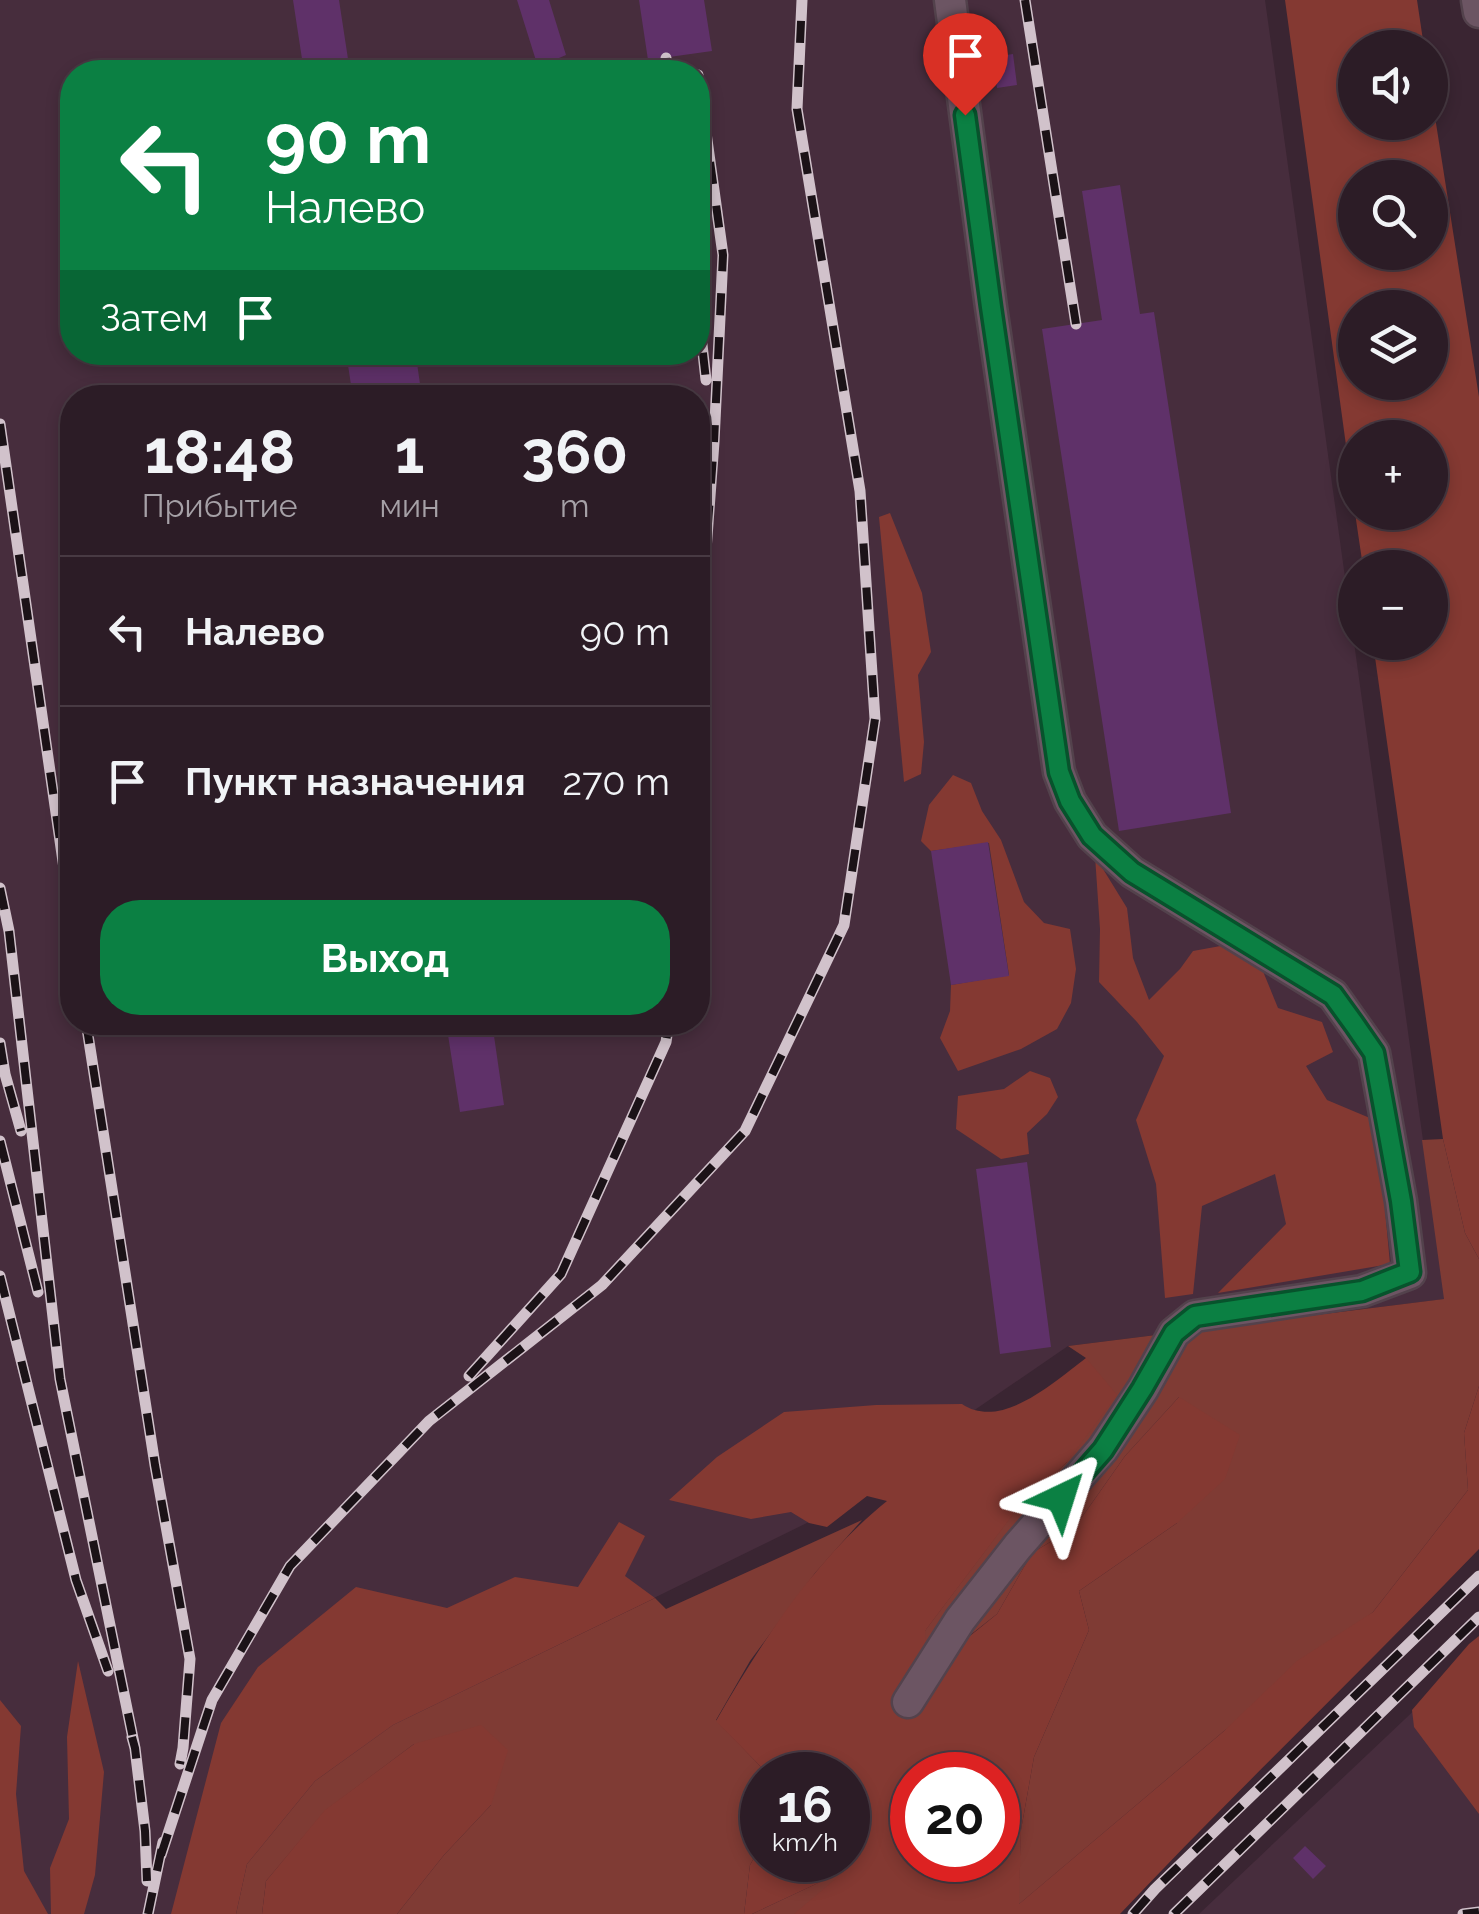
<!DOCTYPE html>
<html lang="ru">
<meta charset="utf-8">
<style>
:root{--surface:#2c1c26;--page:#382932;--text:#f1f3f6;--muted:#a6a1a7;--line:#483a43;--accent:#0b8043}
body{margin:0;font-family:Raleway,sans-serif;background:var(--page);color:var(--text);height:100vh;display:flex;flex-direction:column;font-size:38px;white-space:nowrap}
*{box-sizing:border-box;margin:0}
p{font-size:32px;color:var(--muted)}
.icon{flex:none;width:55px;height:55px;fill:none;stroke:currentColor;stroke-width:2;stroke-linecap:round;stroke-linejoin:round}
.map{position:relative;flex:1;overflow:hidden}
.sheet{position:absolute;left:60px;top:385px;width:650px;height:650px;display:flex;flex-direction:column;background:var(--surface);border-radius:40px;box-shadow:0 5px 15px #0003,0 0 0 2px var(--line)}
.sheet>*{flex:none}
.guide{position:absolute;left:60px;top:60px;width:650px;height:305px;border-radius:40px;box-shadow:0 5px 15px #0003,0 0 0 2px var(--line);background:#0b8043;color:#fff;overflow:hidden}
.tools{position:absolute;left:1338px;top:30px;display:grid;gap:20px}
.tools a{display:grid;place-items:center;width:110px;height:110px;border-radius:50%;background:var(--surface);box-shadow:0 5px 15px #0003,0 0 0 2px var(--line);font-size:50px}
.speed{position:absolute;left:740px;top:1752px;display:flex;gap:20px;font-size:50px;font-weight:700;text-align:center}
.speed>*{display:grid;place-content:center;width:130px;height:130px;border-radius:50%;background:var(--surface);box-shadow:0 5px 15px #0003,0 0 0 2px var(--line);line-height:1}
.speed small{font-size:25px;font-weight:400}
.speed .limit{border:15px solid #d22;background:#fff;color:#111}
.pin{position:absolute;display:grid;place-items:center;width:85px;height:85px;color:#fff;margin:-102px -42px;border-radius:50% 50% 50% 0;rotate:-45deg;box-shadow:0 0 10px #0007}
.pin .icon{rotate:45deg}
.me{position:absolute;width:110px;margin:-55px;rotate:41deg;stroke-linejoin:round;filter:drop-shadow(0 0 8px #0008)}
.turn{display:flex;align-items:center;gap:35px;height:210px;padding:0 40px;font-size:45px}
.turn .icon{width:130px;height:130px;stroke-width:2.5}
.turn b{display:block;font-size:70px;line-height:85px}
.then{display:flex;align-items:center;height:95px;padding:0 40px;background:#0003;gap:20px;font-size:38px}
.eta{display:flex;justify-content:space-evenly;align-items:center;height:170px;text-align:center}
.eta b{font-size:60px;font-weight:700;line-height:70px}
.cta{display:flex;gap:20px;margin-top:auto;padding:20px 40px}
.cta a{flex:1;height:115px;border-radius:40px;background:var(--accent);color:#fff;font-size:40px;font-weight:700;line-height:115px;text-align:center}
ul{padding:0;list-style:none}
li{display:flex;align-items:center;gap:30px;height:150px;padding:0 40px;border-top:2px solid var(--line)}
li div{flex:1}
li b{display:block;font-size:38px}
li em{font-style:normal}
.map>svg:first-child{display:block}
</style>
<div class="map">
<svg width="1479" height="1914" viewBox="0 0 1479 1914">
<rect width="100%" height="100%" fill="#3a2532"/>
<path fill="#472d3d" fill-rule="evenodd" d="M0 0H1265L1445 1299 1068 1346 817 1518 393 1726 315 1781 247 1864 236 1914H0ZM72 72H698V352H72ZM72 398H698V1022H72Z
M1479 1649V1914H1199Z"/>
<path fill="#7f3b34" d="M1443 1139 1465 1233 1479 1259V1386L1464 1433 1468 1490 1373 1612 1224 1731 1018 1905 1021 1830 1034 1757 1089 1630 1079 1591 1177 1523 1179 1397 1125 1456 1075 1527 1032 1553 997 1614 927 1669 924 1632 1015 1511 1067 1462 1086 1358 1068 1346 1444 1299 1422 1140Z
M862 1520 815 1573 750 1661 716 1720 762 1768 766 1775H762V1844L750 1865 744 1914H397L444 1855 491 1805 414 1744 326 1810 266 1881 262 1914H236L247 1864 315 1781 393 1725 655 1598 666 1609Z
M852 1867 798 1914H752Z"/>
<path fill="#843932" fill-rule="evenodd" d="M1285 0H1417L1424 47 1355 48V122H1430V85L1479 397V1259L1465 1233 1443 1139 1373 643 1430 642V568L1363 567 1355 513 1430 512V438H1355V511ZM1355 178H1430V252H1355ZM1355 308H1430V382H1355Z
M890 513 922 593 931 652 918 675 924 742 921 774 904 782 879 517Z
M953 775 971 783 982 811 1001 840 1024 902 1044 923 1070 929 1076 969 1071 1003 1057 1029 1021 1049 958 1071 940 1038 950 1011 951 985 1009 975 989 843 931 851 921 841 929 805Z
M1095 856 1127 908 1133 958 1149 1000 1180 969 1193 951 1226 945 1260 964 1278 1008 1322 1022 1333 1052 1306 1066 1327 1100 1377 1121 1390 1264 1218 1293 1286 1224 1275 1174 1202 1206 1193 1294 1165 1298 1156 1184 1136 1120 1164 1056 1137 1022 1099 982 1100 929Z
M1030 1071 1050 1078 1058 1097 1047 1114 1027 1133 1029 1154 1001 1159 956 1129 958 1096 1004 1089Z
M1086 1358 1117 1395 1067 1462 1015 1512 925 1631 927 1667 955 1648 997 1614 1032 1553 1075 1527 1125 1456 1179 1397 1240 1435 1225 1479 1177 1523 1079 1591 1089 1630 1034 1757 1021 1830 1019 1904 1224 1731 1297 1661 1373 1612 1468 1490 1464 1433 1479 1386V1549C1361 1672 1237 1790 1120 1914H794L846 1870 752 1914H744L750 1865 762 1844V1860H848V1775H766L762 1768 716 1721C762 1641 815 1559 887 1501L867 1496 827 1527 809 1523 791 1512 751 1519 669 1500 717 1457 784 1412 876 1405 962 1404C1002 1431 1055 1381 1086 1358ZM912 1775H998V1860H912Z
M619 1522 645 1536 625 1576 655 1598 393 1725 315 1781 247 1864 236 1914H171L221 1723 258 1667 356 1587 447 1608 515 1577 578 1587Z
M1479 1636V1814L1414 1727 1412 1710 1469 1644Z
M78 1661 104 1772 95 1875 84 1914H51L50 1868 69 1819 67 1737Z
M0 1700 21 1726 16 1794 24 1871 48 1914H0Z
M481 1725 508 1750 491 1805 444 1855 397 1914H262L266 1881 325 1810 414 1744Z"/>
<path fill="#5f3169" d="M293 0H339L350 72H304Z
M517 0H549L566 55 538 67Z
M639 0H704L712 51 648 60Z
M1013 54 1017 85 997 88 993 57Z
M1120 185 1140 314 1154 312 1231 813 1119 831 1042 329 1102 320 1082 191Z
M346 352H392L393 360 416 356 422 398H353Z
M988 842 1009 976 951 985 931 851Z
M446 1022H492L504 1105 460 1112Z
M1027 1162 1051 1347 1000 1354 976 1169Z
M1305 1846 1326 1866 1313 1879 1293 1858Z"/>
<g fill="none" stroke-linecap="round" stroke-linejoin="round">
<g stroke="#53424c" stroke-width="35">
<path id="minor" d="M1477 0 1479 12
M908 1702 960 1620 1018 1546 1103 1449 1143 1389 1174 1333 1195 1316 1362 1291 1410 1273 1401 1201 1374 1053 1333 995 1132 872 1092 836 1070 801 1059 772 991 307 950 0"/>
</g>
<use href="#minor" stroke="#6c5563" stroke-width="30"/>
<g stroke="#d1c2cb" stroke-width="11">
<path id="rail" d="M1025 0 1076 324
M666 58 667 72
M698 75 723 255 714 442
M698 309 706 380
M0 424 72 924
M698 659 714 442 713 430
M0 888 9 931 60 1379 135 1748
M86 1022 155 1465 190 1659 183 1748 180 1764
M0 1043 5 1074 21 1131
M0 1141 38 1292
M0 1276 76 1580 108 1671
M469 1376 561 1274 666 1042 669 1022
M132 1737 135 1748 145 1831 147 1881
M161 1855 212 1700 290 1566 429 1421 602 1285 745 1131 844 925 875 719 860 491 797 109 802 0
M148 1914 163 1842
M1133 1914 1155 1889 1479 1576
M1174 1914 1479 1617
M1463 1914 1479 1912"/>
</g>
<use href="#rail" stroke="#1b1217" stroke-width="8" stroke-dasharray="22" stroke-linecap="butt"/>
</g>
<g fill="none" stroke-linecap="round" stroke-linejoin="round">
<g stroke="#07532c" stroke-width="25">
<path id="route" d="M965 115 991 307 1059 772 1070 801 1092 836 1132 872 1333 995 1354 1024 1374 1053 1401 1201 1410 1272 1362 1291 1195 1316 1174 1333 1142 1389 1103 1450 1061 1498"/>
</g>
<use href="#route" stroke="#0b8043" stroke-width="18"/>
</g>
</svg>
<div class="tools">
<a><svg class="icon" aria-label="sound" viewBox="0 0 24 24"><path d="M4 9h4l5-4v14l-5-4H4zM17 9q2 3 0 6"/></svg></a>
<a><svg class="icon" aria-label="search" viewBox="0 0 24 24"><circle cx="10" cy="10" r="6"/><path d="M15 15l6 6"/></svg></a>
<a><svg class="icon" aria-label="layers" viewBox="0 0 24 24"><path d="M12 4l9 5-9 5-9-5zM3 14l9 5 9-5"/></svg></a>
<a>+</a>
<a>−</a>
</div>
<div class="speed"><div>16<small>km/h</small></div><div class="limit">20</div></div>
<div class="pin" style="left:965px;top:115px;background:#d93025"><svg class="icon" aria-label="arrive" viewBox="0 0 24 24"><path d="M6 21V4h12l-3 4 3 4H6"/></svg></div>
<svg class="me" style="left:1061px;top:1498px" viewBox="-20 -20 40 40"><path d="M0-17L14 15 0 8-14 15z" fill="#0b8043" stroke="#fff" stroke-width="4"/></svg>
<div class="guide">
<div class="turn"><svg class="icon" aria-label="left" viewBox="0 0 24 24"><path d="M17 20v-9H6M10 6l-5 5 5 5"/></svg><div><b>90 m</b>Налево</div></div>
<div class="then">Затем<svg class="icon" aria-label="arrive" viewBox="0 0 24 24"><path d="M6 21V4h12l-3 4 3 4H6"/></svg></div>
</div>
<section class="sheet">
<div class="eta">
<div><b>18:48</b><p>Прибытие</p></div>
<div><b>1</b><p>мин</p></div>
<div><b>360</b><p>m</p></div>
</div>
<ul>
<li><svg class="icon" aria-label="left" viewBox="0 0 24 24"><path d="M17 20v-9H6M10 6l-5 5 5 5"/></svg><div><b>Налево</b></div><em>90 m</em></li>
<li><svg class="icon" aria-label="arrive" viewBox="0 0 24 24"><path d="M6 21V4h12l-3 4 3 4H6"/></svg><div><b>Пункт назначения</b></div><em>270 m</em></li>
</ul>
<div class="cta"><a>Выход</a></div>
</section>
</div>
